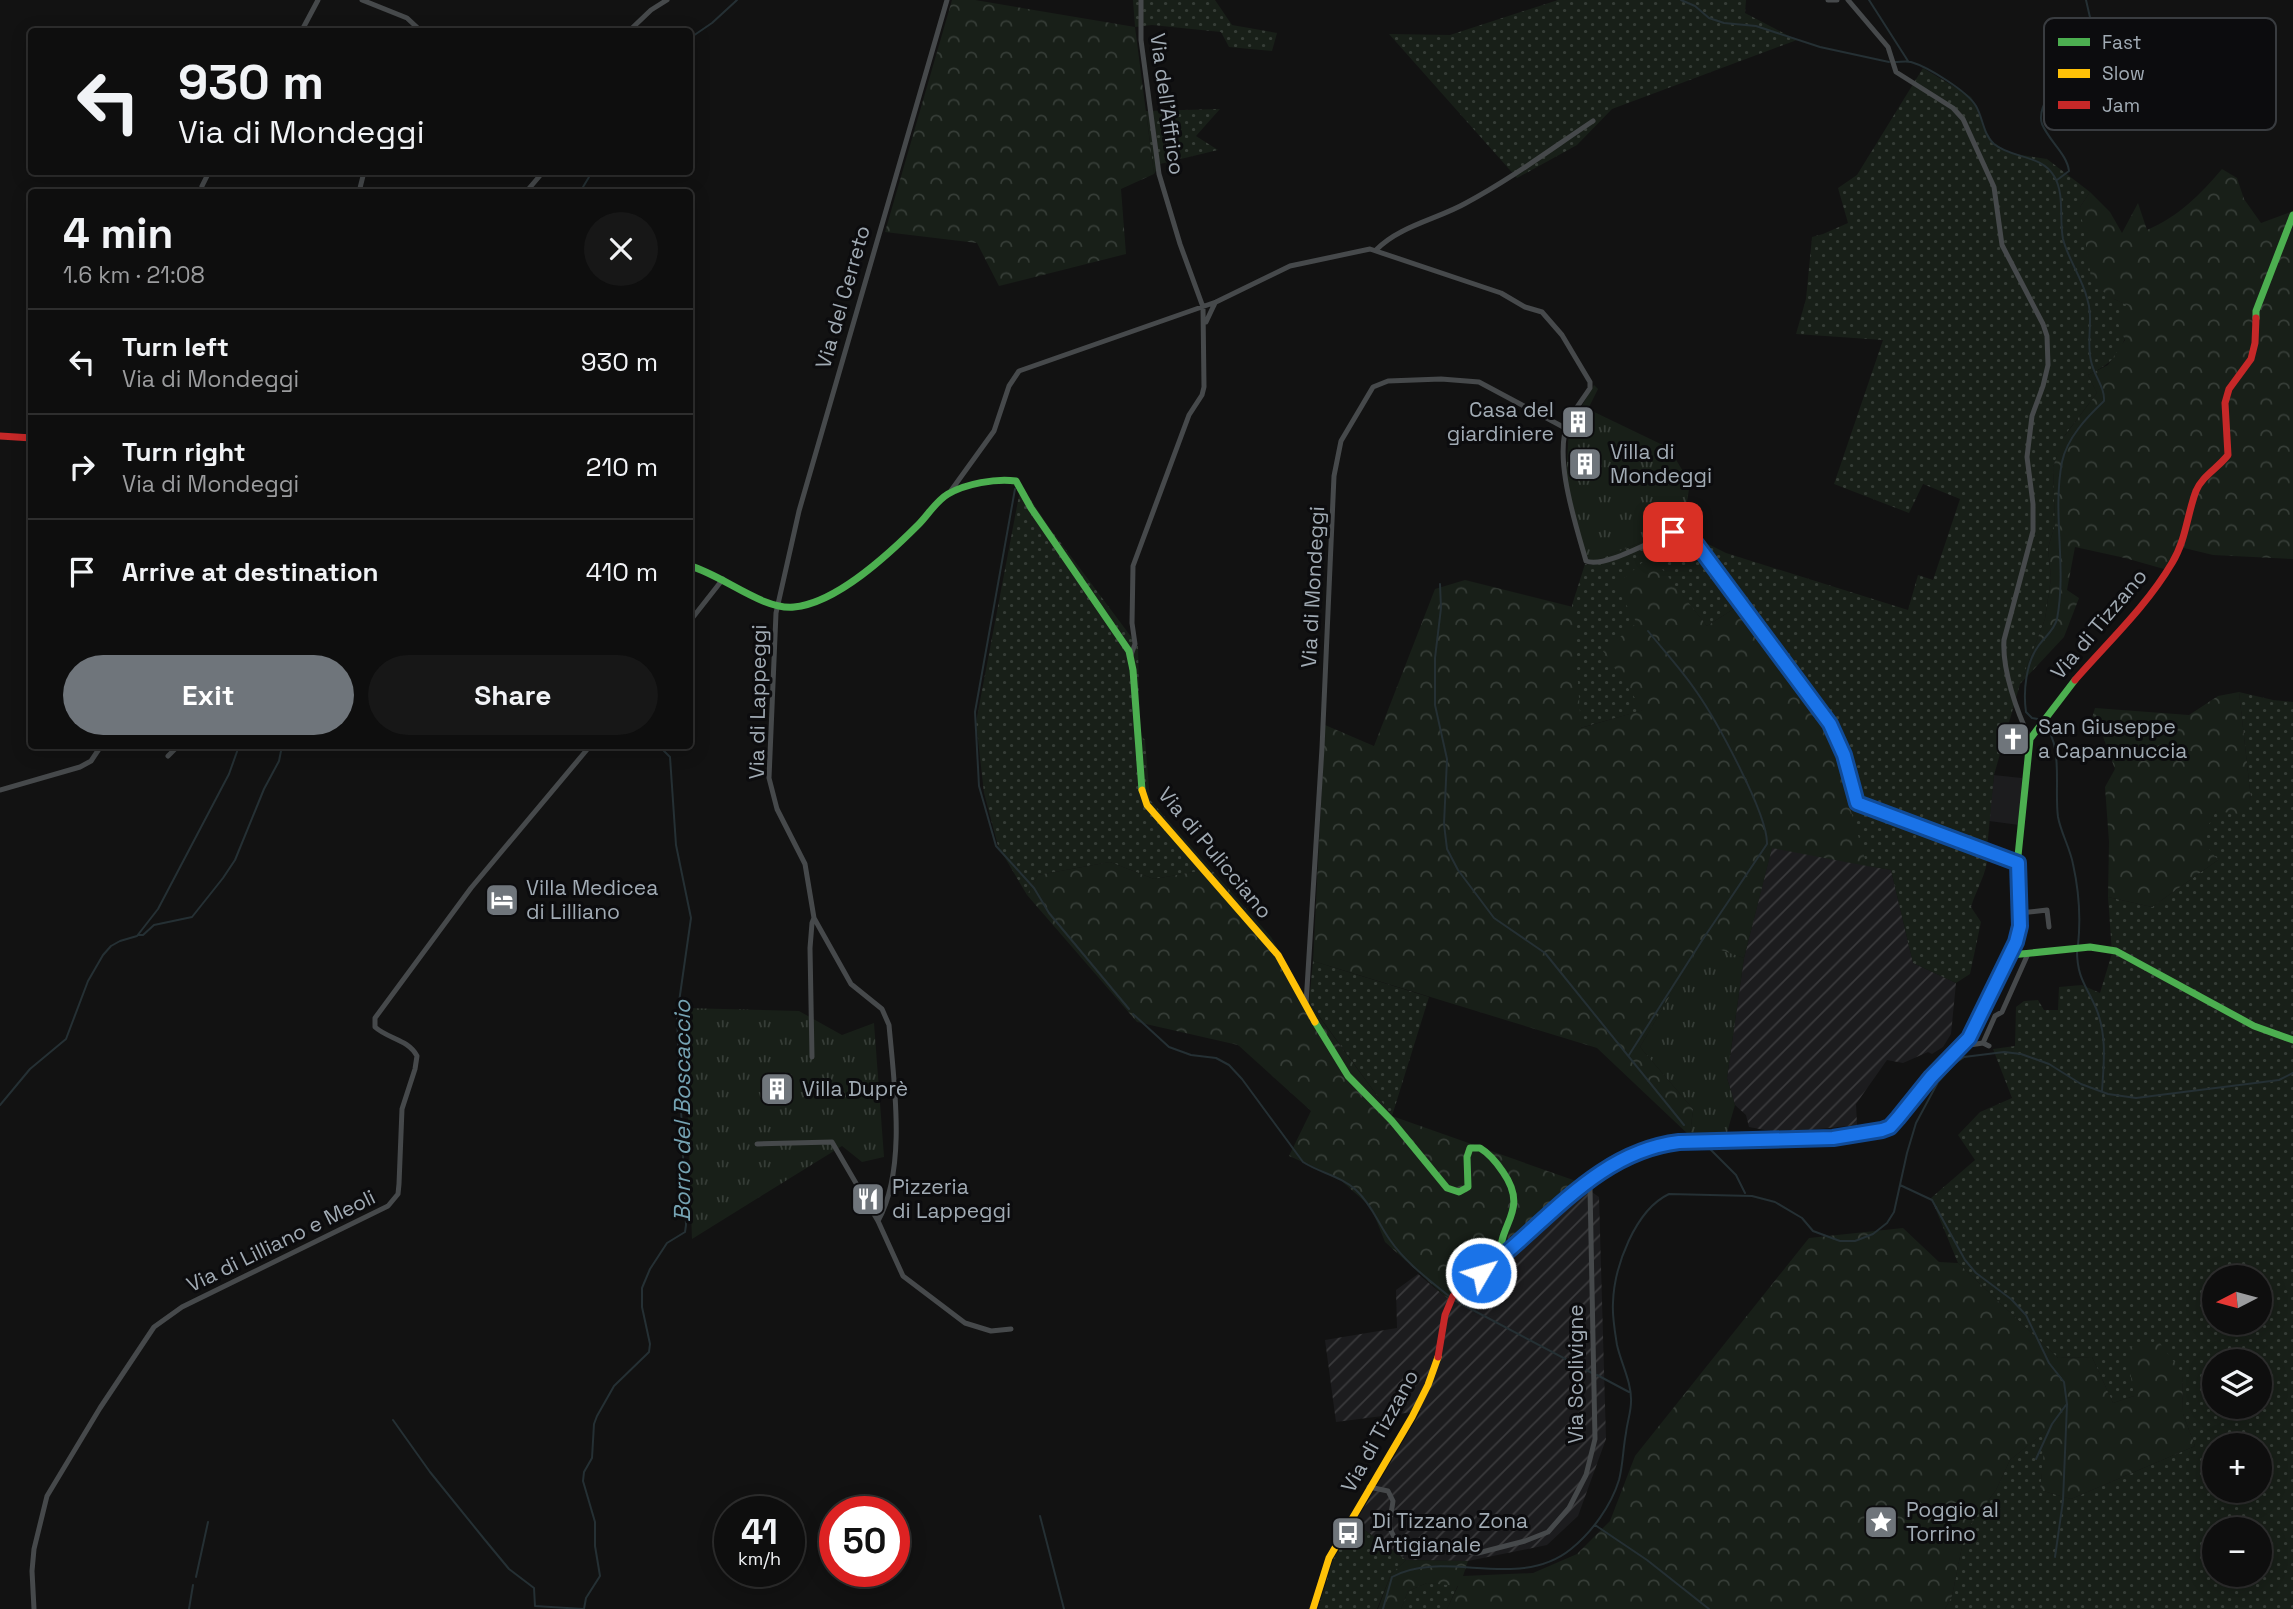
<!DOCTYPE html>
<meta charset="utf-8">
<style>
:root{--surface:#0e0e0e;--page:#171717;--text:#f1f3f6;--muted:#9b9c9e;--line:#2e2e2e;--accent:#6f757b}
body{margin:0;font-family:"Space Grotesk",sans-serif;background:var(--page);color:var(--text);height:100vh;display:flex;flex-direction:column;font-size:26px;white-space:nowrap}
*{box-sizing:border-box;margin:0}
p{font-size:23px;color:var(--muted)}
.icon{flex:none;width:38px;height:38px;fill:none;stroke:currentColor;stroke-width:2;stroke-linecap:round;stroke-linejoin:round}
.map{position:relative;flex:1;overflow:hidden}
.details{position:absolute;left:28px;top:189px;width:665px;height:560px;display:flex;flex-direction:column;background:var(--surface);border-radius:7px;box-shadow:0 4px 18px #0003,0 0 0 2px var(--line)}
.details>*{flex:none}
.hud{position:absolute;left:28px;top:28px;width:665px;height:147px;border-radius:7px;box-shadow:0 4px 18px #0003,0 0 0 2px var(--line);background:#0e0e0e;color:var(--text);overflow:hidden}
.needle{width:46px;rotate:264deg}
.buttons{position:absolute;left:2202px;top:1265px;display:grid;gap:14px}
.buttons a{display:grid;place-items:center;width:70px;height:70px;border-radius:50%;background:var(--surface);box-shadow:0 4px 18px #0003,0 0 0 2px var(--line);font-size:35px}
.speed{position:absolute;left:714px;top:1496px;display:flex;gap:14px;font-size:35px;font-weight:700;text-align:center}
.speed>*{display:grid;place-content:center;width:91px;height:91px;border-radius:50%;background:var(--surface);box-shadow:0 4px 18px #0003,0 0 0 2px var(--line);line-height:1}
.speed small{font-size:18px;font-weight:400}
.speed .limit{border:10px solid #d22;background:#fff;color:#111}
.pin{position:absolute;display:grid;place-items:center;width:60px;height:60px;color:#fff;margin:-30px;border-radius:14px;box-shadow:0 4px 10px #0006}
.me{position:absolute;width:77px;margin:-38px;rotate:52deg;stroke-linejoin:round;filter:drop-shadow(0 0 5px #0008)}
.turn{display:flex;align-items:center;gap:24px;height:147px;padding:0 35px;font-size:32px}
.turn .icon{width:91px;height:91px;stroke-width:2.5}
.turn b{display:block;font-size:49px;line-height:60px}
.round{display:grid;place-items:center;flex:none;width:74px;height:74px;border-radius:37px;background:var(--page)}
.headline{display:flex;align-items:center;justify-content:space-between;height:119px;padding:0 35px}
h1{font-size:42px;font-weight:700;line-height:52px}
.primary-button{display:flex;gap:14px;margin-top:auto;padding:14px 35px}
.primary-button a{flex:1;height:80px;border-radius:42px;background:var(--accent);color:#fff;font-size:28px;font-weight:700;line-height:80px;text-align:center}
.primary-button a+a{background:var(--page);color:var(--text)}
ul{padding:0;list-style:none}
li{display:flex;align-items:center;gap:21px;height:105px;padding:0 35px;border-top:2px solid var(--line)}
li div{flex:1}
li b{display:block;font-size:26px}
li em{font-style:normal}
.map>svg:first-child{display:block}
</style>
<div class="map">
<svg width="2293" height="1609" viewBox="0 0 2293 1609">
<defs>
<pattern id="industrial-furrows" width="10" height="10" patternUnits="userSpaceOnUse" patternTransform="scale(1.75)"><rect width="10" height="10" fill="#1c1c1e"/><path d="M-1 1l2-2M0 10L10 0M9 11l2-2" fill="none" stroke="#3a3a3c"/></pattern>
<pattern id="grass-dots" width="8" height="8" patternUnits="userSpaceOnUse" patternTransform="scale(1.75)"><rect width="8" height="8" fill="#181f18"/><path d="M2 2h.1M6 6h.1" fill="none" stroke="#363d37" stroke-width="1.8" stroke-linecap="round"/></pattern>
<pattern id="forest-crowns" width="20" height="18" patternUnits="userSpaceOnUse" patternTransform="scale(1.75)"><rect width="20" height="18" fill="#181f18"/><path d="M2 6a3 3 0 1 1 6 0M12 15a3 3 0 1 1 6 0" fill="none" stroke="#363d37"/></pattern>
<pattern id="park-tufts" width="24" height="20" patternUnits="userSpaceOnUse" patternTransform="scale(1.75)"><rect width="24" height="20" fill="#181f18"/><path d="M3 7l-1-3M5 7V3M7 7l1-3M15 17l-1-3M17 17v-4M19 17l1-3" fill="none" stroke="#363d37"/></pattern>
</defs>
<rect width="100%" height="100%" fill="#121212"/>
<path fill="#1c1c1e" d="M1994 775 2022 778 2019 825 1989 821Z"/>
<path fill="url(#industrial-furrows)" d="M1772 847 1891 870 1913 963 1956 983 1951 1034 1943 1047 1932 1054 1928 1052 1903 1063 1887 1060 1856 1104 1857 1125 1781 1133 1749 1127 1746 1115 1735 1105 1727 1078 1744 958Z
M1576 1181 1599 1197 1606 1439 1578 1516 1547 1545 1468 1561 1406 1560 1355 1523 1421 1411 1336 1422 1325 1340 1397 1328 1396 1290 1418 1274 1448 1299Z"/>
<path fill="url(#grass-dots)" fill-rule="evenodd" d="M1133 0H1215L1232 25 1277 33 1272 51 1229 47 1221 32 1152 25 1135 27Z
M1558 0H1746L1745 13 1797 40 1612 109 1577 145 1517 178 1389 34 1450 35Z
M1923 68 1971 97 1978 109 1983 127 1993 142 2009 153 2047 159 2090 192 2080 207 2114 299 2130 306C2125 344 2125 357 2088 375L2097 393 2065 435 2053 467 2055 525 2048 548 2051 578 2045 619 2020 684 1994 775 1987 849C1991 867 1976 889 1971 907L1981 922 1970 974 1956 983 1913 963 1891 870 1867 866 1735 608 1707 626 1650 555 1637 622 1644 710 1580 728 1572 605 1585 564 1592 565 1586 558 1595 561 1673 529 1685 514 1694 537 1726 553 1908 610 1918 575 1933 580 1960 499 1923 484 1909 513 1834 484 1883 340 1796 334 1806 299 1812 237 1823 234 1848 223 1838 188 1857 175Z
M1220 109 1196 136 1218 150 1160 164 1154 174 1146 111Z
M1021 485 1049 527 1138 646 1140 735 1145 740 1150 800 1211 869 1154 879 1110 862 1038 875 1027 895 998 846 984 793 976 722Z
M2239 692 2273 700 2293 702V1609H1945L1952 1596 1965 1532 1996 1490 2010 1460 2047 1430 2040 1490 2071 1499 2195 1446 2183 1414 2182 1373 2134 1396 2113 1403 2092 1357 2058 1358 1958 1263 1931 1198 1975 1160 1958 1135 1980 1112 2012 1098 1993 1049 2015 1046 2016 1007 2024 1001 2038 1000 2044 1010H2058L2059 987 2082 985 2100 993 2112 953 2108 897 2152 907 2218 860 2200 839 2216 811 2251 799ZM2214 1278H2259V1323H2214ZM2214 1362H2259V1407H2214ZM2214 1446H2259V1491H2214ZM2214 1530H2259V1575H2214Z
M1313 961 1429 997 1392 1116 1309 1002Z
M1355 1523 1406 1560 1391 1574 1377 1609H1318L1333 1560Z
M1427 1583 1458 1585 1447 1609H1401L1408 1591Z"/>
<path fill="url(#forest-crowns)" d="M952 0H975L1135 27 1154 174 1121 189 1126 254 999 286 977 243 885 232Z
M2222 169 2237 178 2244 199 2261 223 2293 211V559L2213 555 2184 548 2164 569 2125 558 2075 547 2067 590 2079 598 2064 637 2020 684 2045 619 2051 578 2048 548 2055 525 2053 467 2063 438 2097 393 2088 375 2108 365 2125 340 2118 323 2129 306 2114 299 2092 284 2080 207 2090 192 2110 212 2122 233 2138 203 2147 230C2179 216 2200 195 2222 169Z
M1651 555 1707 626 1735 608 1827 729 1867 866 1772 848 1744 958 1701 944 1640 1047 1693 1109 1690 1136 1597 1048 1313 961 1325 725 1374 746 1435 589 1465 580 1573 607 1581 728 1643 710 1603 651 1637 623 1615 586Z
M2239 692 2251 799 2238 814 2216 811 2201 839 2218 860 2152 907 2108 897 2109 842 2105 787 2115 769 2099 726 2092 718 2095 708 2189 715 2218 696Z
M1110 862 1154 879 1211 869 1271 937 1309 1003 1392 1116 1576 1181 1448 1299 1385 1242 1371 1207 1337 1177 1289 1156 1311 1111 1238 1045 1137 1022 1027 895 1038 875Z
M1903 1228 1939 1262 1958 1263 2058 1358 2092 1357 2113 1403 2134 1396 2126 1347 2160 1343 2182 1373 2183 1414 2195 1446 2071 1499 2040 1490 2046 1431 2010 1460 1996 1490 1965 1532 1952 1596 1945 1609H1447L1458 1586 1427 1583 1408 1591 1401 1609H1378L1391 1574 1406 1560 1468 1561 1463 1576 1533 1573 1577 1554 1610 1521 1635 1456 1809 1238Z"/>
<path fill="url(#park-tufts)" d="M1594 385 1598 389 1588 409 1669 448 1690 483 1685 514 1673 529 1595 561 1586 558 1566 478 1569 428Z
M1701 943 1744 958 1727 1078 1735 1105 1726 1136 1692 1138 1690 1136 1693 1109 1640 1047Z
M684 1008 799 1011 842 1035 874 1023 884 1157 862 1162 842 1146 692 1239Z"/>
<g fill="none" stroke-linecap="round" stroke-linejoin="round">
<path stroke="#253034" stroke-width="2" d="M1681 0 1695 6 1709 18 1724 23 1756 26 1820 47 1889 62
M1869 0 1908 61
M690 38 712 23 737 0
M1895 62C1900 62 1906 61 1911 62 1928 67 1967 91 1976 106 1983 118 1983 134 1994 144 2012 159 2041 154 2054 176 2065 194 2059 219 2063 239 2068 259 2082 278 2087 298 2094 319 2086 340 2091 361 2094 376 2105 387 2104 401 2087 417 2067 438 2062 462 2052 514 2067 567 2057 619 2055 629 2045 637 2039 645 2026 662 2023 691 2026 712L2032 718 2038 719
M2057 180 2069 171C2067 154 2049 141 2042 124 2033 97 2083 64 2095 39L2086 0
M580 192 592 172
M1015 489 975 712 979 786 996 846 1034 888 1049 913 1129 1009
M1440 584 1441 608 1435 658V705L1447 759 1444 824 1447 849 1458 870 1494 918 1545 953 1684 1125
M2043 723C2064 744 2054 788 2058 817 2061 833 2070 848 2073 864 2079 891 2081 917 2078 945
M138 935H143L154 925 192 917 223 878 235 860 264 789 279 761 282 746
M2077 950C2077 978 2086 985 2096 1008 2107 1035 2104 1062 2102 1091
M1133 1014 1169 1047 1191 1055 1216 1058 1229 1065 1242 1079 1303 1162C1320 1173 1341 1176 1356 1190 1372 1205 1378 1223 1390 1240 1406 1263 1428 1279 1450 1297
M1629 1055 1701 942 1767 844C1768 814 1715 718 1696 691 1682 670 1664 651 1648 631
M0 1105 30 1069 66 1039 88 981 103 955 111 946 120 941 137 936 158 909 229 774 239 746
M1707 1146 1736 1175 1745 1193
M1900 1185 1932 1200 1965 1260 1976 1273 2011 1299 2026 1315 2049 1363 2064 1382 2067 1404 2063 1501 2055 1557
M1454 1300 1592 1373
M1597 1375 1629 1392
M393 1420 430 1472 485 1540 509 1569 534 1588 535 1606 583 1609
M2036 1459 2052 1424 2066 1405
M1040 1516 1064 1609
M1595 1525 1647 1560 1709 1609
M196 1577 208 1522
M189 1609 193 1585
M584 1609 586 1598 600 1576 595 1546V1522L583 1481 584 1472 592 1458 594 1424 597 1416 614 1386 649 1352 650 1344 642 1307V1288L650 1269 667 1243 685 1232 686 1225 677 1016 691 918 676 845 670 757 659 746
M1383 1609 1392 1577C1444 1548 1518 1592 1571 1549 1592 1532 1611 1506 1619 1480 1623 1465 1623 1448 1626 1433 1627 1423 1631 1412 1631 1402 1632 1383 1621 1363 1617 1345 1615 1332 1612 1316 1613 1303 1614 1267 1635 1210 1669 1194L1752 1196 1775 1202 1802 1218 1813 1231 1840 1241H1855L1873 1234 1887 1223 1894 1212 1907 1153 1916 1123 1938 1082 1954 1064 1964 1057 2004 1052 2021 1054 2049 1064 2081 1084 2108 1094 2136 1098 2279 1080 2293 1073"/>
<path stroke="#46494b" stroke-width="5" d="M362 0 407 18 422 32
M1828 0H1837
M1848 0 1888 47 1896 72 1953 108 1963 119 1994 187 2002 245 2043 324 2047 336 2048 365 2043 386 2032 416 2027 457 2033 504V531L2004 640C2002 670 2017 712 2030 739
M301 32 318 0
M628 32 651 10 667 0
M201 192 202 186 209 172
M359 192 364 172
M526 192 543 172
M1376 250C1399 226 1438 219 1466 203 1511 179 1551 149 1593 121
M1206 322 1215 303
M950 492 994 431 1009 386 1019 371 1216 302 1290 266 1370 249 1501 293 1525 307 1542 312 1562 335 1590 382V388C1583 399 1575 409 1569 420 1552 455 1576 525 1586 561 1606 569 1658 536 1680 530L1689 534 1830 724 1845 755 1857 803 2018 863
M690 621 723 579
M1131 655 1135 644 1132 623 1133 566 1189 415 1202 395 1204 387 1203 307 1180 244 1159 174 1141 40V0
M168 756 178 746
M0 790 80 767 91 761 101 746
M2020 913 2047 910 2049 927
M1306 1004 1322 748 1334 476 1341 441 1373 387 1388 381 1441 379 1479 382 1567 429
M1983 1043 1995 1016 2002 1012 2027 956
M1963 1046 1983 1043 1989 1046
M812 1057 810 948 812 923 814 918
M757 1144 832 1142 878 1221 903 1276 965 1323 991 1331 1011 1329
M878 1221C907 1169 894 1082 889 1025L882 1009 851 984 814 918 805 864 777 809 769 778 776 613 799 511 947 0
M1369 1487 1388 1491 1393 1501C1390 1524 1385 1525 1400 1546L1478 1553 1525 1541 1548 1532 1569 1508 1586 1475 1595 1439 1590 1188 1586 1183
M34 1609 32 1571 34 1549 47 1496 100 1408 154 1327 182 1307 388 1206 398 1194 399 1184 402 1109 415 1069 417 1056C408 1039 388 1039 375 1027V1018L471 888 590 746"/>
<path stroke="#4caf50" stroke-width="7" d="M2256 318V311L2293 215
M690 566C723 575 762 610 794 607 837 603 889 554 918 525 928 515 936 501 948 494 965 484 996 478 1016 481L1031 508 1129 651 1133 670 1142 790
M2011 955 2090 947 2116 951 2254 1026 2293 1040
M1315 1022 1348 1076 1392 1121 1447 1188 1459 1192 1468 1187 1467 1157 1470 1148H1480C1490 1154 1497 1163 1503 1172 1531 1212 1495 1226 1502 1257
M1791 1139 1859 1135 1890 1127 1931 1077 1969 1038 2011 955 2020 926 2018 856 2030 739 2075 680"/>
<path stroke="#ffc107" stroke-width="7" d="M1142 790 1147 805 1278 955 1315 1022
M1313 1609 1329 1558 1412 1417 1428 1385 1438 1357"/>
<path stroke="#c62828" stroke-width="7" d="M0 436 32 438
M2075 680C2108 642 2146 607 2172 563 2186 540 2187 515 2196 491 2202 476 2218 468 2228 455L2225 403 2229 389 2251 359 2255 343 2256 318
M1438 1357 1445 1315 1453 1296 1502 1257 1570 1194 1601 1171 1656 1145 1679 1142 1791 1139"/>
</g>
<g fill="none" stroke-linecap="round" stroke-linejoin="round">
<g stroke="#114b97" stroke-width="18">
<path id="route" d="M1481 1273C1545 1226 1595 1152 1679 1142L1833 1138 1882 1130 1890 1127 1898 1118 1931 1077 1969 1038 2016 942 2020 926 2018 863 1857 803 1844 755 1830 724 1689 534 1680 530 1673 532"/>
</g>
<use href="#route" stroke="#1a73e8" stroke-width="12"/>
</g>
<defs>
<g id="building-square" transform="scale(1.75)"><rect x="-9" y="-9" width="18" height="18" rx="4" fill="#6f757b" stroke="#0c0c0e"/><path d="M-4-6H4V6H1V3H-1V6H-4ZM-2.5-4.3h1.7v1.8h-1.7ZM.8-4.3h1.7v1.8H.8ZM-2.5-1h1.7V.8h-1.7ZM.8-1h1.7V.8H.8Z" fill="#fff"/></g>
<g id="church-square" transform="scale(1.75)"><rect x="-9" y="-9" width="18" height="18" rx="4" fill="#6f757b" stroke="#0c0c0e"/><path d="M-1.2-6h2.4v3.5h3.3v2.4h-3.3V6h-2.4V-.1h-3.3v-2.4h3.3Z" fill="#fff"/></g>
<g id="hotel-square" transform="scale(1.75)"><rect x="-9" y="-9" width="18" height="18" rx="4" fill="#6f757b" stroke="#0c0c0e"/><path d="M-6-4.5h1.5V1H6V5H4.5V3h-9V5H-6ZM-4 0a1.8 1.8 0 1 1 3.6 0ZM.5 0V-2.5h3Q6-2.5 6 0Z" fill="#fff"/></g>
<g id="restaurant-square" transform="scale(1.75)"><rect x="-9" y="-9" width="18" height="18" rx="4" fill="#6f757b" stroke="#0c0c0e"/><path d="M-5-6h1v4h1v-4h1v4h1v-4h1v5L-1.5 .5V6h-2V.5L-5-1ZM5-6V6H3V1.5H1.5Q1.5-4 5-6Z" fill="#fff"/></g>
<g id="sight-square" transform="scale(1.75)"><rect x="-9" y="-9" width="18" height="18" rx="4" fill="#6f757b" stroke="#0c0c0e"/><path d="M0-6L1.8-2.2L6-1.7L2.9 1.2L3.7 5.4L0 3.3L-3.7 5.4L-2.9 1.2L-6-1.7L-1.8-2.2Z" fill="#fff"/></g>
<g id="bus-square" transform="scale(1.75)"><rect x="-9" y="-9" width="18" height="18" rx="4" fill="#6f757b" stroke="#0c0c0e"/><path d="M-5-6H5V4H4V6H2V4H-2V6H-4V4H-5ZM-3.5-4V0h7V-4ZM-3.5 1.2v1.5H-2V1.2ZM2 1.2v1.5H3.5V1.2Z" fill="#fff"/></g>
</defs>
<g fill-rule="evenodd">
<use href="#building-square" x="1578" y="422"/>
<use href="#building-square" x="1585" y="464"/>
<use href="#church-square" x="2013" y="739"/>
<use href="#hotel-square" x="502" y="900"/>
<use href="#building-square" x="777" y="1089"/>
<use href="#restaurant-square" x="868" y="1199"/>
<use href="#sight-square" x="1881" y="1522"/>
<use href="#bus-square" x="1348" y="1533"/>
</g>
<g text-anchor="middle" stroke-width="6" stroke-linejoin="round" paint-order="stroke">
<g font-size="21" fill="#a1abb4" stroke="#0c0c0e">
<text transform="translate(1167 104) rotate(82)" y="7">Via dell'Affrico</text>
<text transform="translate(843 297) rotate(-74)" y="7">Via del Cerreto</text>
<text transform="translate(1313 587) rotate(-87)" y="7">Via di Mondeggi</text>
<text transform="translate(2099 624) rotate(-50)" y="7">Via di Tizzano</text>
<text transform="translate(758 702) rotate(-89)" y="7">Via di Lappeggi</text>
<text transform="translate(1215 853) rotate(50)" y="7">Via di Pulicciano</text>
<text transform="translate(281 1241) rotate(-26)" y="7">Via di Lilliano e Meoli</text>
<text transform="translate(1576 1374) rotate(-90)" y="7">Via Scolivigne</text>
<text transform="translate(1380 1431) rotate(-61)" y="7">Via di Tizzano</text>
</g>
<g font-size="21" fill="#a1abb4" stroke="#0c0c0e" text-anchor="start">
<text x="1554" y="417" text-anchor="end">Casa del<tspan x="1554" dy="24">giardiniere</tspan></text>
<text x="1610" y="459">Villa di<tspan x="1610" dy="24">Mondeggi</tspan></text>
<text x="2038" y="734">San Giuseppe<tspan x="2038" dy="24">a Capannuccia</tspan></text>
<text x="526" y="895">Villa Medicea<tspan x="526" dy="24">di Lilliano</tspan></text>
<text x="802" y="1096">Villa Duprè</text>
<text x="892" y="1194">Pizzeria<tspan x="892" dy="24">di Lappeggi</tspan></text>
<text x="1906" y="1517">Poggio al<tspan x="1906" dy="24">Torrino</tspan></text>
<text x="1372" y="1528">Di Tizzano Zona<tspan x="1372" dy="24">Artigianale</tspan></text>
</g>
<g font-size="23" font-style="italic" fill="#75a3b3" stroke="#0c0c0e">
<text transform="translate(682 1111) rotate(-90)" y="8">Borro del Boscaccio</text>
</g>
</g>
<rect x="2044" y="18" width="232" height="112" rx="10" fill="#0c0c0e" stroke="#393c40" stroke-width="2"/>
<rect x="2058" y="38" width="32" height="8" fill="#4caf50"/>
<rect x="2058" y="69" width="32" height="9" fill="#ffc107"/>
<rect x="2058" y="101" width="32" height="8" fill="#c62828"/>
<g font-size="19" fill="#a1abb4">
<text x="2102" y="49">Fast</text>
<text x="2102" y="80">Slow</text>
<text x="2102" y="112">Jam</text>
</g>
</svg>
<div class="buttons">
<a><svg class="needle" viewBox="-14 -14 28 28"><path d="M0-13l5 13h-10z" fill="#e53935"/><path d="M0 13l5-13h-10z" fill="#9b9c9e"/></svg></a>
<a><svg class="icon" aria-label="layers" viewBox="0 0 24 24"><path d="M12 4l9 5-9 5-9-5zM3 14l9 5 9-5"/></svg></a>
<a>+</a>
<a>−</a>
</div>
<div class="speed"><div>41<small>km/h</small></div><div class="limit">50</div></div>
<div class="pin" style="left:1673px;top:532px;background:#d93025"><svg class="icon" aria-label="arrive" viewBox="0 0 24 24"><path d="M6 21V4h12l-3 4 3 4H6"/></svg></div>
<svg class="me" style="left:1481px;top:1273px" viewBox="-20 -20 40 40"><circle r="17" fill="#1a73e8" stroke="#fff" stroke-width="3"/><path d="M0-11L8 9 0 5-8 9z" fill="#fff"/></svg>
<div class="hud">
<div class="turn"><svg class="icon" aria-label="left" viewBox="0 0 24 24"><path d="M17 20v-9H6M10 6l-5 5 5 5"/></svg><div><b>930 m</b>Via di Mondeggi</div></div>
</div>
<section class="details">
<div class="headline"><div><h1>4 min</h1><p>1.6 km · 21:08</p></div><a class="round"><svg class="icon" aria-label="close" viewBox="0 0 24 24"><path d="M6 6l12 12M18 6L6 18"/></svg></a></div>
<ul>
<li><svg class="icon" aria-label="left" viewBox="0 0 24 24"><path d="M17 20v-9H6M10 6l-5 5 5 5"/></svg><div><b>Turn left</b><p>Via di Mondeggi</p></div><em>930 m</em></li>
<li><svg class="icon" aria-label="right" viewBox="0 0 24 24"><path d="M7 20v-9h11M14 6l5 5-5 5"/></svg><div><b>Turn right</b><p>Via di Mondeggi</p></div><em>210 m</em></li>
<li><svg class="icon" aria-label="arrive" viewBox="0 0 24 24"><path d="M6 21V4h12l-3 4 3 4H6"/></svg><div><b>Arrive at destination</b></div><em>410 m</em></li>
</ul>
<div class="primary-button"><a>Exit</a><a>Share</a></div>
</section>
</div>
